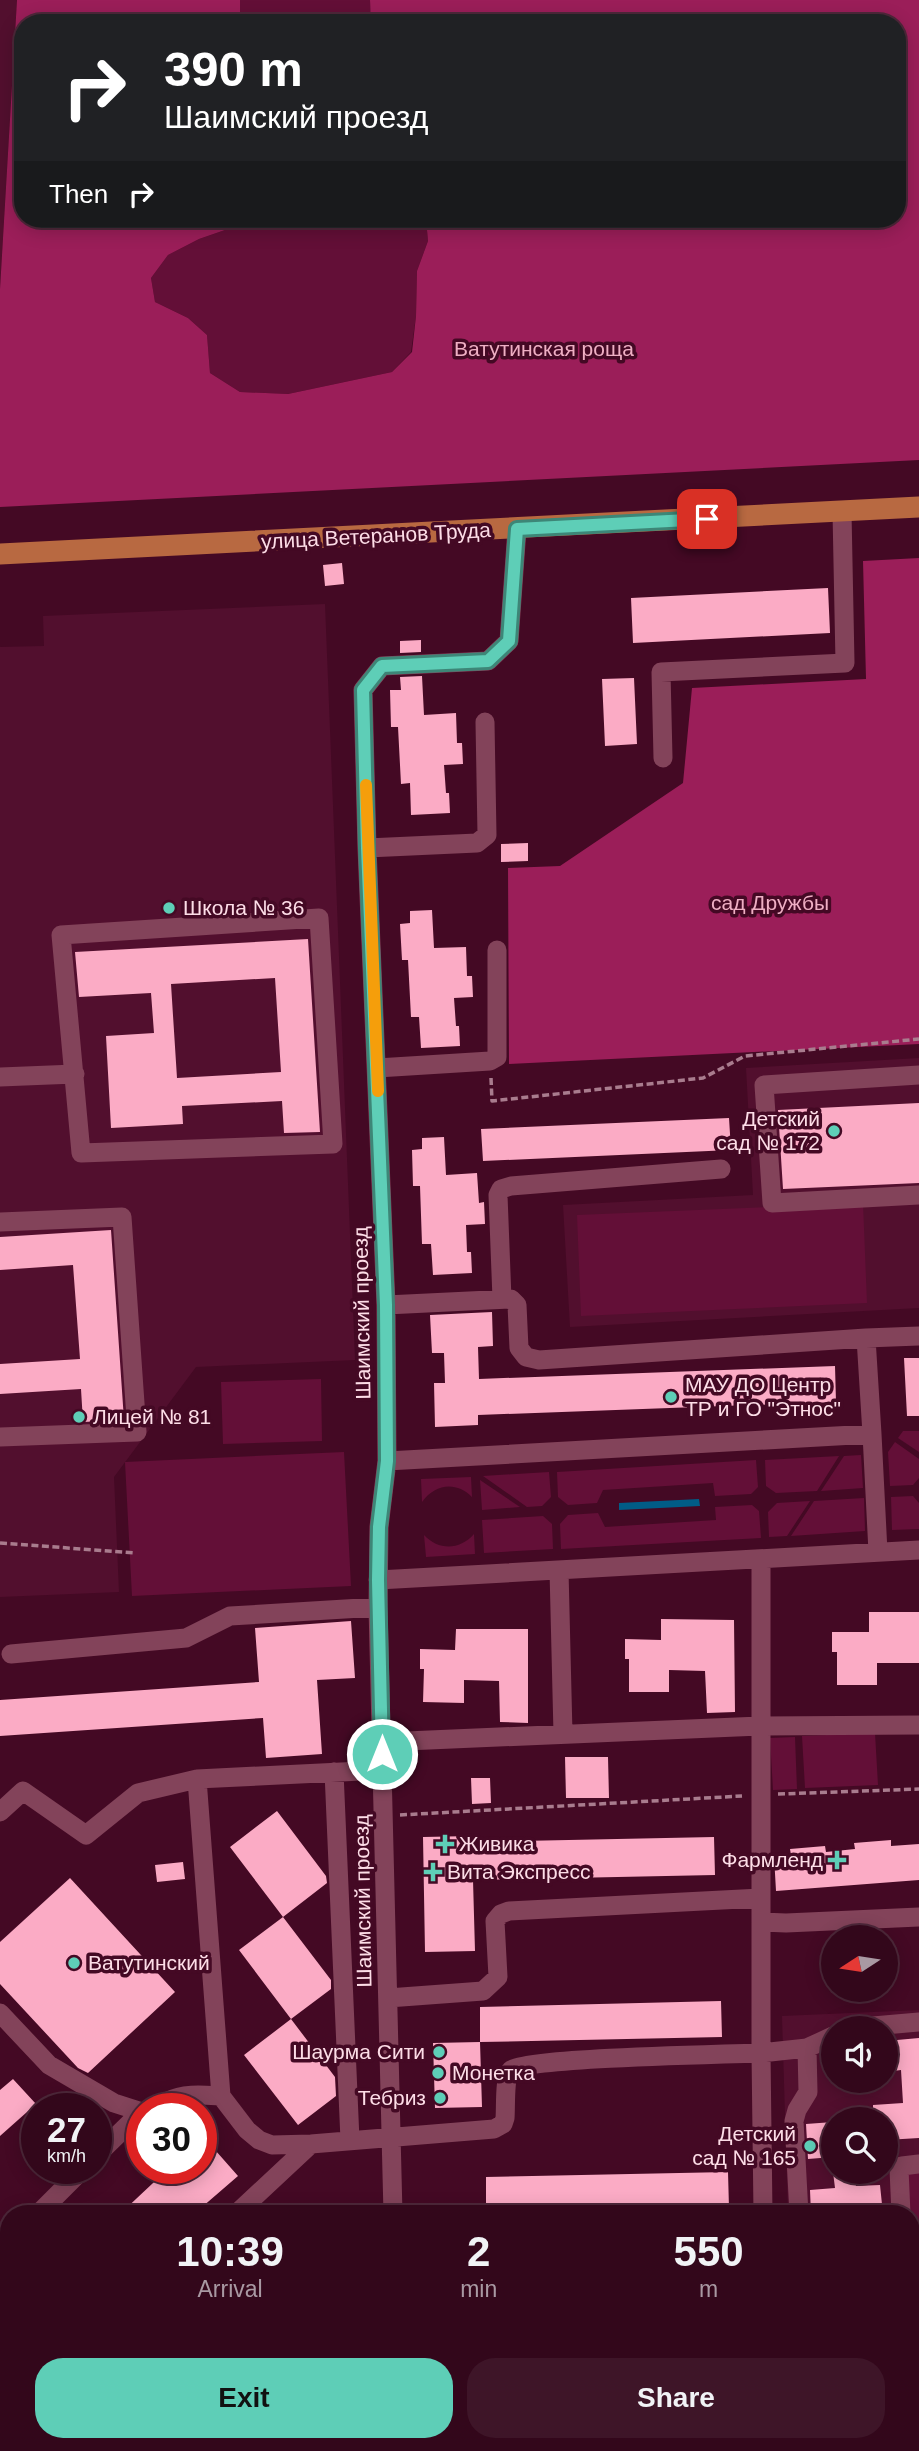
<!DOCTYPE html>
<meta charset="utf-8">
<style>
:root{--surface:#33071b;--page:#3e1528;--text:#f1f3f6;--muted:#a999a3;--line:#4e283a;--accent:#5eceb7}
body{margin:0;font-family:Helvetica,sans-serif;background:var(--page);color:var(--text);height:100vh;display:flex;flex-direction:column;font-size:26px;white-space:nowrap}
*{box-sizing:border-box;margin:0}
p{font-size:23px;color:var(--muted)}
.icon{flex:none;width:38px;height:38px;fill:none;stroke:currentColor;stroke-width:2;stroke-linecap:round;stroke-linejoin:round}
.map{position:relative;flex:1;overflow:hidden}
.sheet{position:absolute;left:0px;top:2205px;width:920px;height:247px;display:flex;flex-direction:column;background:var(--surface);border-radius:28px 28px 0 0;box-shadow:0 4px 18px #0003,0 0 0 2px var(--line)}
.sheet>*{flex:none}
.banner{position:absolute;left:14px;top:14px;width:892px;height:214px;border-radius:28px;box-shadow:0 4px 18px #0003,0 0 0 2px var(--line);background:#202124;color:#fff;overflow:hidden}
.needle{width:46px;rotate:258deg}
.fabs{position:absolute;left:821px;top:1925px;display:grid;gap:14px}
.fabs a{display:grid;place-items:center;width:77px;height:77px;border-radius:50%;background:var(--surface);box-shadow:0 4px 18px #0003,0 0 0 2px var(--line);font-size:35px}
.speed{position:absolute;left:21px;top:2093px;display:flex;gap:14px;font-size:35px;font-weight:700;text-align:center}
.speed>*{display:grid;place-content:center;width:91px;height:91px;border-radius:50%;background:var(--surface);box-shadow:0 4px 18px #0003,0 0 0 2px var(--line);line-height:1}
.speed small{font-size:18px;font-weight:400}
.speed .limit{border:10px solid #d22;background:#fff;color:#111}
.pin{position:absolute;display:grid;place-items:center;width:60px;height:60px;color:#fff;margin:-30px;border-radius:14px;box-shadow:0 4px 10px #0006}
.me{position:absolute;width:77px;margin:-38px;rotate:0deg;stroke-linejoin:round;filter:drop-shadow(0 0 5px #0008)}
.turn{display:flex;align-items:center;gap:24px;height:147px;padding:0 35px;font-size:32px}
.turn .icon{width:91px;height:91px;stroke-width:2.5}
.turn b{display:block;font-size:49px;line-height:60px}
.then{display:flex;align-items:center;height:66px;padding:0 35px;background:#0003;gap:14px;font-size:26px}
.eta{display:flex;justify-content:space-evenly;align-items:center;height:119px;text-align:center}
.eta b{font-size:42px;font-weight:800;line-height:49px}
.button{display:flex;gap:14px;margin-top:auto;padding:14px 35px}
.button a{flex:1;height:80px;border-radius:28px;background:var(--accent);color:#111;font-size:28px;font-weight:800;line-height:80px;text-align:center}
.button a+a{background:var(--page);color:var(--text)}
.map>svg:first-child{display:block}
</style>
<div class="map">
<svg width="919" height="2451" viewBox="0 0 919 2451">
<rect width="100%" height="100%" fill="#440924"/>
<path fill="#520f2e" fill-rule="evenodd" d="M0 0H17L0 289Z
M325 604 355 1360 196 1367 114 1477 119 1592 0 1597V647L44 646 43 616Z
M919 1058V1308L570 1327 563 1205 753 1195 746 1068Z
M919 2010V2321H912V2214H788L782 2016ZM833 2028H886V2081H833ZM833 2119H886V2172H833Z"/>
<path fill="#630f37" d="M240 0H370L372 20 371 23H240Z
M257 219H426L428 241 417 271 416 316 411 352 392 372 288 394 240 392 210 373 207 335 188 318 155 302 151 278 168 255 199 239Z
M863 1203 867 1303 581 1316 577 1215Z
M321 1379 322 1441 223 1444 221 1382Z
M903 1431H919V1452L898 1438Z
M895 1442 919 1459V1478L913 1485 890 1486 888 1452Z
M344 1452 351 1586 132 1596 125 1462Z
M861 1455 863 1488 821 1491 844 1456Z
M839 1456 817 1491 776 1493 766 1486 765 1460Z
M756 1460 758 1487 751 1494 715 1496 713 1483 603 1490 597 1503 568 1505 558 1497 557 1472Z
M549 1472 551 1497 542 1506 527 1507 483 1476Z
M471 1477 472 1497C456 1481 435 1484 422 1502L421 1479Z
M480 1480 520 1507 482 1510Z
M913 1496 919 1503V1529L892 1530 891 1497Z
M864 1498 865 1531 791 1536 814 1501Z
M810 1501 787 1536 769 1537 768 1512 777 1503Z
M752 1505 759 1511 761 1538 561 1549 560 1524 568 1515 598 1513 605 1527 716 1520 715 1507Z
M543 1516 552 1524 553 1549 484 1553 482 1520Z
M474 1534 475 1554 426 1557 424 1535C439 1551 460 1550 474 1534Z
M875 1733 878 1785 805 1788 802 1736Z
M795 1737 797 1789 773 1790 770 1738Z
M919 2171V2318H912V2214H909L907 2172Z"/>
<path fill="#9b1e59" d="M17 0H240V23H23V219H257L199 239 168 255 151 278 155 302 188 318 207 335 210 373 240 392 288 394 392 372 412 352 416 316 417 271 428 241 426 219H898V23H371L370 0H919V460L0 507V289Z
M919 558V1044L509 1064 508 868 560 866 683 783 692 688 866 679 863 561Z"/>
<path fill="#015c86" d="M699 1499 700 1506 619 1510V1503Z"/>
<path fill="#fbabc5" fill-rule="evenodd" d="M342 563 344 584 325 586 323 565Z
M828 588 830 633 633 643 631 598Z
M421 640V652L400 653V641Z
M422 676 424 715 456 713 457 743H462L463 764 444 765 446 793H449L450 813 411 815 410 783 401 784 398 727H391L390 690H401L400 677Z
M634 678 637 744 605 746 602 679Z
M528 843V861L501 862V844Z
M432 910 434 948 466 947 467 976H472L473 997 454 998 456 1026H459L460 1046 421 1048 419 1017H411L408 960H402L400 924 410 923V911Z
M308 939 320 1132 284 1133 282 1101 182 1106 183 1124 111 1128 106 1036 154 1033 151 993 79 997 75 952ZM275 978 281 1072 177 1078 171 984Z
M919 1103V1183L783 1189 778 1110Z
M729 1118 731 1150 483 1161 481 1129Z
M444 1137 446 1175 477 1173 479 1203 484 1202 485 1224 466 1225 467 1252H471L472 1273 433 1275 431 1244H422L420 1186H413L412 1150 422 1149V1138Z
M111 1230 124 1420 83 1422 81 1389 0 1394V1364L80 1359 73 1265 0 1270V1237Z
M492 1312 493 1346 478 1347 479 1379 835 1366 836 1402 478 1415V1425L435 1427 434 1383H445L444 1353H432L430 1315Z
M904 1358H919V1416H907Z
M869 1612H919V1663H877V1685H837V1652H832V1632H869Z
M661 1619 734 1620 735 1712 707 1713 705 1671 669 1670V1692H629V1659H625V1639L661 1640Z
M351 1621 355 1678 317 1680 322 1754 266 1758 263 1718 0 1736V1700L259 1682 255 1628Z
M456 1629H528V1723L500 1722 499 1681 464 1680V1703L423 1702 424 1669H420V1649L455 1650Z
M565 1757H608L609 1798H566Z
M471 1778H490L491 1803 472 1804Z
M277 1811 326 1876 327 1883 283 1917 230 1847Z
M472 1836V1842L714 1837 715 1875 473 1880 475 1951 425 1952 423 1837Z
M891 1840V1846L919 1844V1880L776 1891 774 1856 791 1855 790 1849 825 1846 826 1852 855 1849 854 1843Z
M183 1862 185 1879 157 1882 155 1865Z
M70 1878 175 1992 88 2073 78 2068 0 1984V1942Z
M283 1917 331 1980V1989L291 2019 239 1950Z
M721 2001 722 2037 480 2042V2007Z
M291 2019 335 2077 336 2096 298 2125 244 2055Z
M919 2038V2138L886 2140V2119H873V2105L903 2103 901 2070 886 2072V2041Z
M480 2042 482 2107 435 2108 433 2043Z
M13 2079 36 2104 0 2136V2090Z
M833 2122V2157L808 2159 806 2124Z
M201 2134 238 2176 194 2214H120L169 2168H201Z
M728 2172 729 2208 486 2213V2177Z
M833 2172H855L856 2186 880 2185 883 2214H811L810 2190 835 2188Z"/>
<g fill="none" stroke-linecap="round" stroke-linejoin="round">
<path stroke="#a97c8e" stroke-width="3.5" stroke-dasharray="7 3.5" stroke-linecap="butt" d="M491 1078 492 1101 703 1078 745 1056 919 1039
M0 1543 136 1553
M778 1794 919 1789
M400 1815 742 1796
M0 2332 9 2337
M0 2414 9 2418
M68 2443 87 2451
M361 2443 383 2448"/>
<path stroke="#83435a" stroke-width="19" d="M663 758 661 672 845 663 842 512
M367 848 477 843 487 835 485 722
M319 918 333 1144 81 1153 61 935Z
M377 1068 490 1061 497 1057V950
M919 1075 764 1085 772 1203 919 1195
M0 1077 75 1074
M0 1222 122 1217 137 1432 0 1437
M502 1299 498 1195 501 1189 511 1186 721 1169
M386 1305 511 1299 517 1305 519 1348 526 1357 539 1360 866 1338
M872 1434 866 1338 919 1336
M387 1461 872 1434 878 1552
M761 1559V2053L807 2048 833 2036
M559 1570 563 1734
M378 1580 919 1550
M11 1654 186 1638 230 1616 378 1607
M383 1742 760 1726 919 1725
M334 1772 350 2140
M197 1779 221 2096
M0 1812 23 1791 86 1835 138 1793 197 1779 382 1770
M761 1922 786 1923 919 1917
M388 1998 483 1991 498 1977 495 1921 501 1914 509 1911 761 1898
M0 2013 49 2065 114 2103 142 2112
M850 2028 919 2022
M152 2109C157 2107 162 2103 168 2101 184 2093 203 2095 221 2096L247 2130 259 2140 272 2145 311 2144 494 2129 503 2124 505 2118C506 2108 504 2077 511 2070 523 2058 730 2054 761 2053L763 2214
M96 2156 140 2113
M38 2214 84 2168
M236 2214 311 2144
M393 2214 378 1607 379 1527 387 1461 386 1305 367 848 363 690 382 666 488 661 509 641 517 529
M799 2214 794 2121 797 2110 808 2092 807 2048
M901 2214 899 2169 902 2166 919 2164
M0 2252 9 2243
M912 2377 919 2376
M400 2443 401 2451
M704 2451V2443"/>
<path stroke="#b86941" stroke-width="21" d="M0 554 919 507
M0 2364 9 2367
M197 2443 224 2451"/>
</g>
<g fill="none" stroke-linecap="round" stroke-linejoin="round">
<g stroke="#3d8677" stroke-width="18">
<path id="route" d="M382 1754 378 1580 379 1527 387 1461 386 1305 367 848 363 690 382 666 488 661 509 641 517 529 707 519"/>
</g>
<use href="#route" stroke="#5eceb7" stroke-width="12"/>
<path stroke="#f59e0b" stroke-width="12" d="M366 785 378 1091"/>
</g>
<g fill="#5eceb7" stroke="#440924" stroke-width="2.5">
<circle cx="169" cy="908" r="7"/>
<circle cx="834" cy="1131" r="7"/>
<circle cx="671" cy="1397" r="7"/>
<circle cx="79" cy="1417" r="7"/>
<path d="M441.5 1833.5h7v7h7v7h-7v7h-7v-7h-7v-7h7z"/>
<path d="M833.5 1849.5h7v7h7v7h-7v7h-7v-7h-7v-7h7z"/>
<path d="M429.5 1861.5h7v7h7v7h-7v7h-7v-7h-7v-7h7z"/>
<circle cx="74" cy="1963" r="7"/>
<circle cx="439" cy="2052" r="7"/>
<circle cx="438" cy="2073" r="7"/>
<circle cx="440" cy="2098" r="7"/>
<circle cx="810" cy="2146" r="7"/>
</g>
<g text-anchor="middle" stroke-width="7" stroke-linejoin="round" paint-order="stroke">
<g font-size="21" fill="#efafc4" stroke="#440924">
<text x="544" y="356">Ватутинская роща</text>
<text x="770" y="910">сад Дружбы</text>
</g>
<g font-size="21" fill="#fddde7" stroke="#440924">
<text transform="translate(376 536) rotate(-3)" y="7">улица Ветеранов Труда</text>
<text transform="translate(362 1313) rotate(-91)" y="7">Шаимский проезд</text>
<text transform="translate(363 1901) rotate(-91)" y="7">Шаимский проезд</text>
</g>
<g font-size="21" fill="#fddde7" stroke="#440924" text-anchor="start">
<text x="183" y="915">Школа № 36</text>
<text x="820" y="1126" text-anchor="end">Детский<tspan x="820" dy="24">сад № 172</tspan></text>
<text x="685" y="1392">МАУ ДО Центр<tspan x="685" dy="24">ТР и ГО "Этнос"</tspan></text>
<text x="93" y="1424">Лицей № 81</text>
<text x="459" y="1851">Живика</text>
<text x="823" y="1867" text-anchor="end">Фармленд</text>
<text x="447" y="1879">Вита Экспресс</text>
<text x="88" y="1970">Ватутинский</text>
<text x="425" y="2059" text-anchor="end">Шаурма Сити</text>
<text x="452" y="2080">Монетка</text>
<text x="426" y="2105" text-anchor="end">Тебриз</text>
<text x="796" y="2141" text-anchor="end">Детский<tspan x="796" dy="24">сад № 165</tspan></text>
</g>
</g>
</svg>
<div class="fabs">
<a><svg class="needle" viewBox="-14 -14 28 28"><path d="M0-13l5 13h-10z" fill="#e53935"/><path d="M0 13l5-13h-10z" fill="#a999a3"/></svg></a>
<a><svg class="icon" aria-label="sound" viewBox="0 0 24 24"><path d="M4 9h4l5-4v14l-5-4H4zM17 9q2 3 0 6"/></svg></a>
<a><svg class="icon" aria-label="search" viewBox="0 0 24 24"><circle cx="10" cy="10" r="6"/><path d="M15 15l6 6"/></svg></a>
</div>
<div class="speed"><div>27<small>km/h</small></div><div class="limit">30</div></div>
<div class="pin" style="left:707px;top:519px;background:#d93025"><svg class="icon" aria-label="arrive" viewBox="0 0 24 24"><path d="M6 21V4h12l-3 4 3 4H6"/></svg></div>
<svg class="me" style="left:382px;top:1754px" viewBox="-20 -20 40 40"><circle r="17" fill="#5eceb7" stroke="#fff" stroke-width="3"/><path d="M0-11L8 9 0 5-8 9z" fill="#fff"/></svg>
<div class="banner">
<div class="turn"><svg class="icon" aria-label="right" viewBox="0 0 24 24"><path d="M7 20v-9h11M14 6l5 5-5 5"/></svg><div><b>390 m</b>Шаимский проезд</div></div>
<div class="then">Then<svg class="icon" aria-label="right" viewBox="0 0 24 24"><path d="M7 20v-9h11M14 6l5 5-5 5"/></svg></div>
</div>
<section class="sheet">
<div class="eta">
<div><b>10:39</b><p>Arrival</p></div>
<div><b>2</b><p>min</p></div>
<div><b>550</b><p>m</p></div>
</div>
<div class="button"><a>Exit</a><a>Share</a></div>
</section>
</div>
